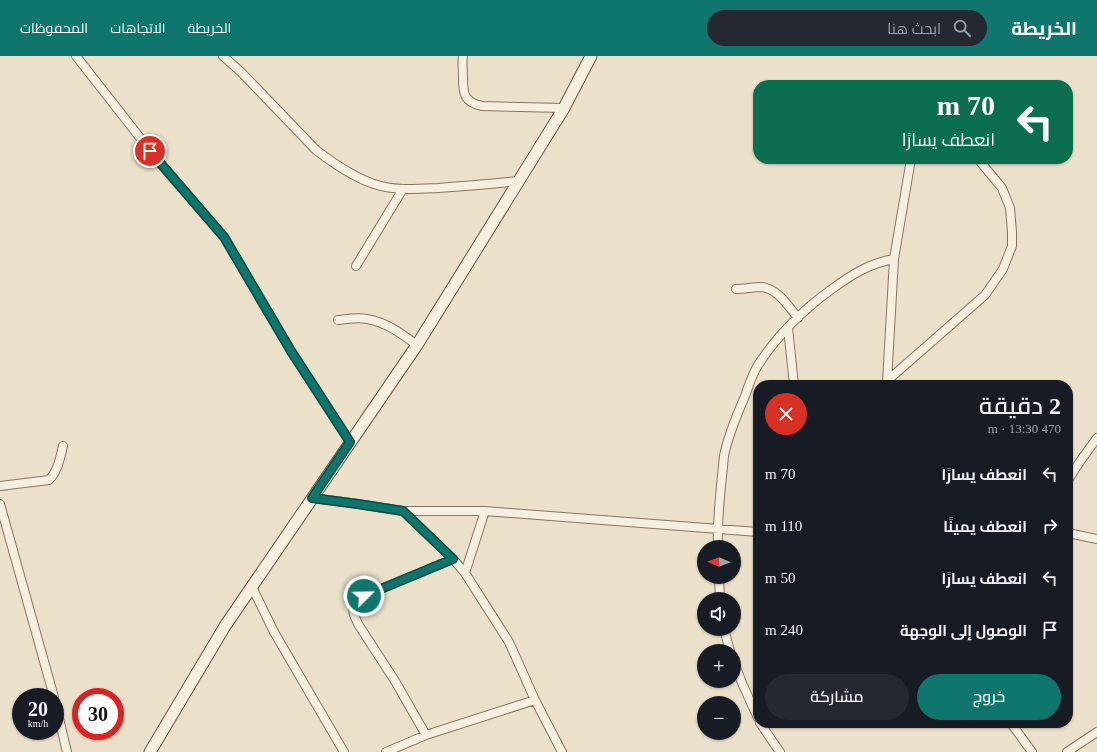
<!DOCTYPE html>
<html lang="ar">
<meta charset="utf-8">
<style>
:root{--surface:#171b24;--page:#242831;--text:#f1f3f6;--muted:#9ea1a6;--accent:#0f766e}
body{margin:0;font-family:"Times New Roman",Cairo,serif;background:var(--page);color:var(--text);direction:rtl;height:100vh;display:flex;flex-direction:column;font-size:15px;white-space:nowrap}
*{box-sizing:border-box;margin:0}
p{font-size:13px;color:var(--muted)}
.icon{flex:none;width:22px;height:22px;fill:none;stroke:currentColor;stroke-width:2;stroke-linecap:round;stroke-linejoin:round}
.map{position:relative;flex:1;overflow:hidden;direction:ltr}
.panel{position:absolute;left:753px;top:324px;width:320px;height:348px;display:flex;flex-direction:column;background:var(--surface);border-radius:16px;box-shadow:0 1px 3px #0004;direction:rtl}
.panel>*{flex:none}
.banner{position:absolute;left:753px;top:24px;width:320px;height:84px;border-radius:16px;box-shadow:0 1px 3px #0004;direction:rtl;background:#0b6e4f;color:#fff;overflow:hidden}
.needle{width:26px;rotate:271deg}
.controls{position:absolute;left:697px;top:484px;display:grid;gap:8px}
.controls a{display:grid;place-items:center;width:44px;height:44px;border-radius:50%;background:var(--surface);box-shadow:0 1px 3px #0004;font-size:20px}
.speed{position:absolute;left:12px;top:632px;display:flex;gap:8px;font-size:20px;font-weight:700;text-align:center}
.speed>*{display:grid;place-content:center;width:52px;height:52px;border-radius:50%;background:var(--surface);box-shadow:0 1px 3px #0004;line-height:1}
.speed small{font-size:10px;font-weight:400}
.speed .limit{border:6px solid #d22;background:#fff;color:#111}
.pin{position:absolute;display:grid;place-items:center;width:34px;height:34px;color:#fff;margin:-17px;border:2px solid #fff;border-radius:50%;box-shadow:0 1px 4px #0007}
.me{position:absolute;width:44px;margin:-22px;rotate:67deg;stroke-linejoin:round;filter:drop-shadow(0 0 3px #0008)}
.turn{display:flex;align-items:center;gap:14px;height:84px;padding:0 12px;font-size:18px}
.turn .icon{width:52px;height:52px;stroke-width:2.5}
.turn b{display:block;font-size:28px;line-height:34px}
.round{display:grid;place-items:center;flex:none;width:42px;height:42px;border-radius:21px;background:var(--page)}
.headline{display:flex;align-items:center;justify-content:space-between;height:68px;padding:0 12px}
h1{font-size:24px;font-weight:600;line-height:30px}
.cta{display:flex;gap:8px;margin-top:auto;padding:8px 12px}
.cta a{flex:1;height:46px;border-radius:24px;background:var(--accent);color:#fff;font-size:16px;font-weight:600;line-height:46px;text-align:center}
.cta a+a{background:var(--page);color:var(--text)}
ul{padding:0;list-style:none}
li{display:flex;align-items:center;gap:12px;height:52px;padding:0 12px}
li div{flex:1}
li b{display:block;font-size:15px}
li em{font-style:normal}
header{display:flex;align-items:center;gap:24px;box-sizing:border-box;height:56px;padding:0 20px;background:var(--accent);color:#fff}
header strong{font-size:19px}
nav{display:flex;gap:22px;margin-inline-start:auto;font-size:14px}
.search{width:280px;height:36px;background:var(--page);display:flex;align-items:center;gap:10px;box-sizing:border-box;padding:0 14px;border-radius:22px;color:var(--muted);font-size:15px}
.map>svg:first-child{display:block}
</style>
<header>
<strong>الخريطة</strong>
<div class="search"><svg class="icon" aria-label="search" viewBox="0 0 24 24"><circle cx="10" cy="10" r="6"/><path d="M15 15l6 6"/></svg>ابحث هنا</div>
<nav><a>الخريطة</a><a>الاتجاهات</a><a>المحفوظات</a></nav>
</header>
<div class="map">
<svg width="1097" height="696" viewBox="0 0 1097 696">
<rect width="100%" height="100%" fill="#ebe1cb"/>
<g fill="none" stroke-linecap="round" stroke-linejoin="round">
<g stroke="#867461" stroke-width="10">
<path id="minor" d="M76 0 159 106 224 181 291 295 350 386
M223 0 241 16 316 94C333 107 353 121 374 128 395 135 416 133 438 132 465 130 491 128 518 125
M463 0C462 7 463 15 463 22 463 38 464 46 482 50L564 52
M356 210 403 133
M736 233C744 233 754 231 762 231 778 233 789 251 798 262
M338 264C348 263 357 261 367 263 386 266 402 278 417 289
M788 272 794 329
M888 324 985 239 1003 213 1012 190V176L1010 152 1002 132 978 103
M887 326 894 203 911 103
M1068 424 1081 404 1097 382
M0 430 49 424C58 415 60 402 63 390
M312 442 358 448 403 455H485L758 476
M0 448 54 641
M403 455 453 503 465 517 509 586 535 644 562 696
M1068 477 1097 483
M718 491C717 471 719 451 721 430 722 420 723 410 724 400 728 379 737 359 745 340 749 329 752 319 758 309 777 280 804 253 832 233 851 219 870 207 894 203
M465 517 485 455
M719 521 720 543
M252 531 274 576 344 696
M724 573 730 595
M734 606 742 627 758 662
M55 646 67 696
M760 667 780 696
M1011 667 1032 696
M426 679 395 625 358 568 354 559 353 552 358 545 364 540 453 503
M386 696 426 679 535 644
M1067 696 1097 676"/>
</g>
<g stroke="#685544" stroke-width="13">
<path id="secondary" d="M150 696 225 570 417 289 564 52 591 0"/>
</g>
<use href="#minor" stroke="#f6eede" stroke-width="8"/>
<use href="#secondary" stroke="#f6eede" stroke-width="11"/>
</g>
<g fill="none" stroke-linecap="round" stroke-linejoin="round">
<g stroke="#0a4d48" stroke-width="10">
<path id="route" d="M150 95 224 181 291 295 350 386 312 442 358 448 403 455 453 503 364 540"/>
</g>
<use href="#route" stroke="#0f766e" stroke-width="7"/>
</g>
</svg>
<div class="controls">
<a><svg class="needle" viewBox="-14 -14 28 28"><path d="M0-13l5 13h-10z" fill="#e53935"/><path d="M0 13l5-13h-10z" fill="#9ea1a6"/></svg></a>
<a><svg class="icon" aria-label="sound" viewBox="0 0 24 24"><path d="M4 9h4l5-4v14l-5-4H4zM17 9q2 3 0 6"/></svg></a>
<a>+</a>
<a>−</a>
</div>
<div class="speed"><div>20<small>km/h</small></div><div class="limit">30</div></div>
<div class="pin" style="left:150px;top:95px;background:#d93025"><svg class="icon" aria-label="arrive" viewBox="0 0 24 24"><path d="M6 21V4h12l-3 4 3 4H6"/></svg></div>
<svg class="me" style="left:364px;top:540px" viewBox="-20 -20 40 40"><circle r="17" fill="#0f766e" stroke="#fff" stroke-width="3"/><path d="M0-11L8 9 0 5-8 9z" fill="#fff"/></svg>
<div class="banner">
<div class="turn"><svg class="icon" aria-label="left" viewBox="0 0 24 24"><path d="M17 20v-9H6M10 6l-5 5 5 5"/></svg><div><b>70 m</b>انعطف يسارًا</div></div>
</div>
<section class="panel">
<div class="headline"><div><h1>2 دقيقة</h1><p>470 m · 13:30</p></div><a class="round" style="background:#d93025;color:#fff"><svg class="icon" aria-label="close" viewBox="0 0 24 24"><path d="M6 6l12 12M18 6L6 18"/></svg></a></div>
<ul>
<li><svg class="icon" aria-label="left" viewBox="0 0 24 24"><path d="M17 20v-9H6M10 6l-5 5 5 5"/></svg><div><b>انعطف يسارًا</b></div><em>70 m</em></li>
<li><svg class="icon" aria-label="right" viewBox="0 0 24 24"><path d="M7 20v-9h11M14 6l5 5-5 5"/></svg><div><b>انعطف يمينًا</b></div><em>110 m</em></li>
<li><svg class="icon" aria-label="left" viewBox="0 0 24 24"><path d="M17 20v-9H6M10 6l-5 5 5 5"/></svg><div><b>انعطف يسارًا</b></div><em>50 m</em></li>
<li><svg class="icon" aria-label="arrive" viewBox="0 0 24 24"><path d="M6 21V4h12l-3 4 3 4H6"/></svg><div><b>الوصول إلى الوجهة</b></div><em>240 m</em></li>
</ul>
<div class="cta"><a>خروج</a><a>مشاركة</a></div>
</section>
</div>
